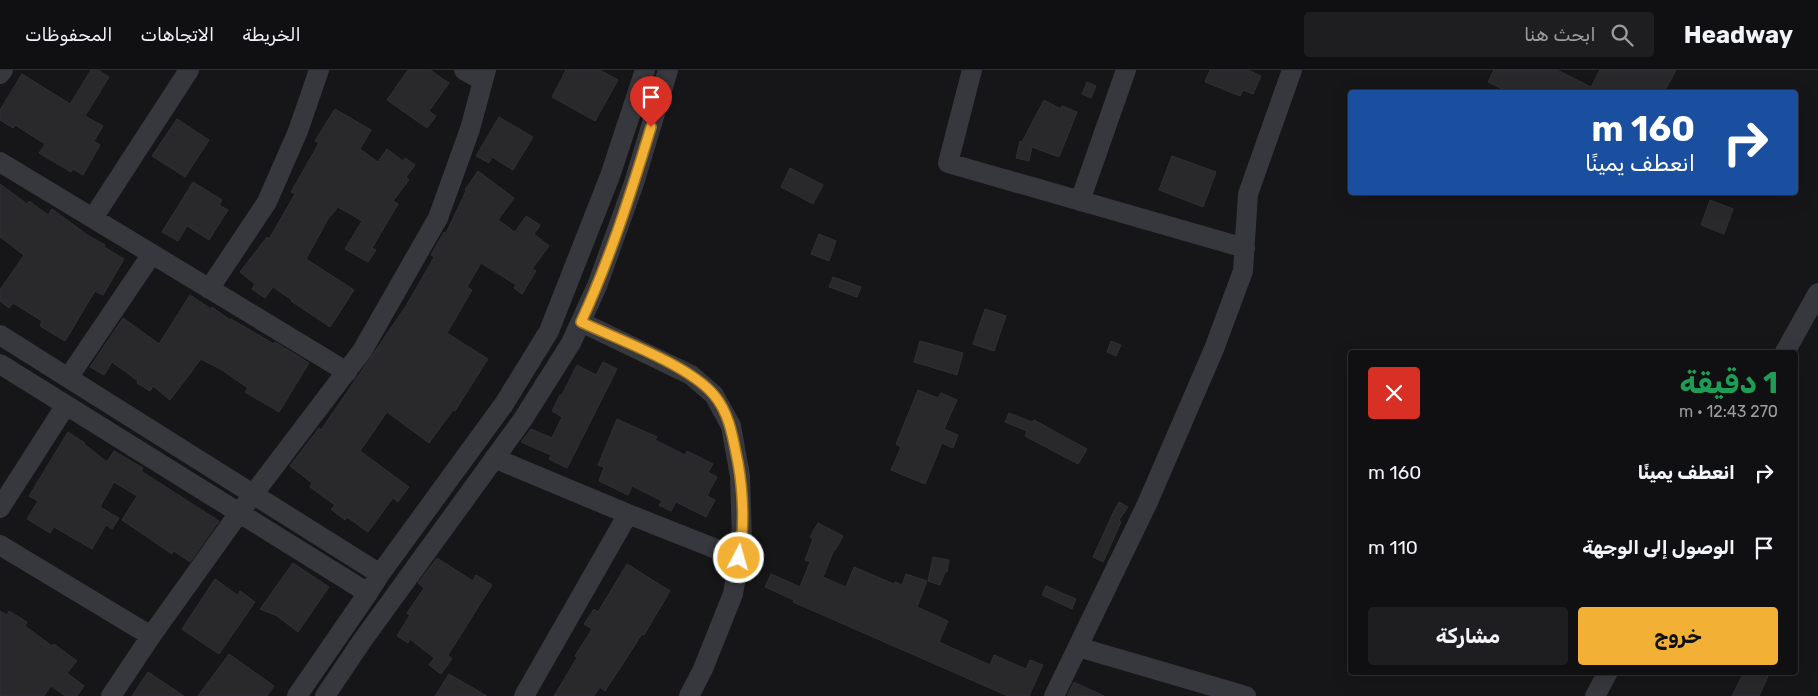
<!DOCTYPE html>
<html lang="ar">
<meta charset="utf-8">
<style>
:root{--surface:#101012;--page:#1e1e20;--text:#f1f3f6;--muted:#9c9d9f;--line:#303032;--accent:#f2b134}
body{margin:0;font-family:Rubik,"Noto Sans Arabic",sans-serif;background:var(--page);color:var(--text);direction:rtl;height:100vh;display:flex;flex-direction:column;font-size:19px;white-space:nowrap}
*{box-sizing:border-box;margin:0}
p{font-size:16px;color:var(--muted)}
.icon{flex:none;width:28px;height:28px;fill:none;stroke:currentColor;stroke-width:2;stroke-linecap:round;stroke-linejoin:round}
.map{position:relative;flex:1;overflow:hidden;direction:ltr}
.panel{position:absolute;left:1348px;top:280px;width:450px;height:325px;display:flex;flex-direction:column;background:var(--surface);border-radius:5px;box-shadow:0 5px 20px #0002,0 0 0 1px var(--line);direction:rtl}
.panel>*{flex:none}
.guide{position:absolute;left:1348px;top:20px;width:450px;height:105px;border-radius:5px;box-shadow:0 5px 20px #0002,0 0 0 1px var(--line);direction:rtl;background:#1a4fa0;color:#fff;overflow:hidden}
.pin{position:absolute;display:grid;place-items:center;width:42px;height:42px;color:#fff;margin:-51px -21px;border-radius:50% 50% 50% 0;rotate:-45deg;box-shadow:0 0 5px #0007}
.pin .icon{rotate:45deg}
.me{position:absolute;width:55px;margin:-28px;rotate:6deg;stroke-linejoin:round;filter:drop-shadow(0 0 4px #0008)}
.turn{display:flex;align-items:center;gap:18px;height:105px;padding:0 20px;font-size:22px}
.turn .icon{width:65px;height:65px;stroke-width:2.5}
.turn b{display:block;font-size:35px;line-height:42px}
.round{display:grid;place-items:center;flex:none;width:52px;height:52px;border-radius:5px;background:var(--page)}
.summary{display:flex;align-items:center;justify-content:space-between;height:85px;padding:0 20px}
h1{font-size:30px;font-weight:700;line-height:38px;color:#1e9e55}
.action{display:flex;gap:10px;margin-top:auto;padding:10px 20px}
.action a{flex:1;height:58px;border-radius:5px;background:var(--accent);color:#111;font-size:20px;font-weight:700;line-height:58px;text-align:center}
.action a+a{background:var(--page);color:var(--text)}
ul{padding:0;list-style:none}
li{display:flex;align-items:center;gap:15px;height:75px;padding:0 20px}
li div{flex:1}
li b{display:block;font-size:19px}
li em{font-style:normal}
header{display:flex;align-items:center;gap:30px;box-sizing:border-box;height:70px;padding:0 25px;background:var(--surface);border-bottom:1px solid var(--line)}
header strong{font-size:24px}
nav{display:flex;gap:28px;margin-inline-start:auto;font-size:18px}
.search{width:350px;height:45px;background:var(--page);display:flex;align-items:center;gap:12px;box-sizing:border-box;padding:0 18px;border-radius:5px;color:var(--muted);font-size:19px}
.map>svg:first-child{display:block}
</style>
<header>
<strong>Headway</strong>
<div class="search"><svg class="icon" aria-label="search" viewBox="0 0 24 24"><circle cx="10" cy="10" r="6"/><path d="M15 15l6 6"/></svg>ابحث هنا</div>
<nav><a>الخريطة</a><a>الاتجاهات</a><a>المحفوظات</a></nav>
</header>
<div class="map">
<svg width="1818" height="626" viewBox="0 0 1818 626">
<rect width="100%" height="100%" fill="#161618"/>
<path fill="#29292c" stroke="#303034" d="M91 0H98L109 7 85 46 103 56 94 71 100 75 83 105 73 99 71 102 39 83 45 74 15 55 13 58 0 50V40L22 4 70 34Z
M408 0H430L449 13 429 41 436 46 427 58 387 30Z
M566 0H600L618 10 595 51 552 27Z
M1210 0H1248L1261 6 1253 24 1243 20 1240 26 1205 12Z
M1494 0H1557L1591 17 1600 0H1676L1664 22H1508L1488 12Z
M1087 12 1096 16 1091 28 1082 24Z
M1044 30 1061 39 1062 36 1077 42 1059 87 1032 77 1029 91 1016 88 1020 71 1022 72Z
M335 39 371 60 360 79 378 92 387 79 403 91 405 88 415 95 406 107 409 110 393 131 398 134 372 178 376 180 368 192 345 179 362 151 338 137 328 149 306 189 354 220 330 257 291 231 292 230 273 217 265 228 252 219 255 214 240 202 267 167 269 169 295 124 291 122 319 73 315 71Z
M499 47 533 67 513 100 492 87 489 93 476 86Z
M177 49 209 70 185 107 152 86Z
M1172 86 1216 102 1203 137 1159 120Z
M790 98 823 115 813 134 781 117Z
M478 101 514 128 498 150 515 162 526 146 540 155 534 164 549 176 532 199 536 201 522 224 514 218 516 215 481 193 467 217 472 220 447 263 488 289 455 341 453 340 429 373 387 342 360 381 409 417 398 432 393 428 368 462 347 447 345 450 331 439 335 435 310 417 312 413 290 396 319 358 321 360 406 236 432 191 434 187 431 185 444 162 446 163 466 121 465 120Z
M193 112 222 130 219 135 228 140 209 170 187 156 178 171 162 162Z
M0 114 27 134 29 131 48 145 52 139 89 166 105 175 104 177 124 189 103 225 95 221 65 271 40 256 42 251 13 233 9 238 0 231V220L24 185 0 167Z
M1710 130 1733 139 1724 164 1701 155Z
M819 164 836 171 829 191 811 184Z
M833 207 861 217 857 227 829 217Z
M190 225 211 239 212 237 230 250 231 249 274 274 275 272 309 293 279 342 245 322 248 318 222 300 201 289 170 330 153 316 150 321 137 313 138 311 112 292 104 305 90 297 123 248 159 274Z
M985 239 1006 246 994 281 973 274Z
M920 271 963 283 957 305 914 292Z
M1111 271 1121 275 1116 286 1107 282Z
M603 292 617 299 567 398 549 389 551 385 521 372 531 359 552 368 562 347 552 341 560 325H562L577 295 596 305Z
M918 320 938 328 941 323 957 330 944 359 958 365 953 378 942 373 925 414 891 400 901 377 896 374Z
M1009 343 1032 352 1034 350 1087 379 1078 394 1025 366 1027 361 1005 352Z
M617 349 657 367 655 370 685 385 687 381 713 394 708 402 717 407 707 426 715 430 706 447 676 432 671 441 659 435 662 431 632 416 628 425 599 411 604 397 598 395Z
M68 362 85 373 84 374 107 392 114 381 143 398 141 401 219 451 190 492 174 481 172 484 122 450 137 426 114 412 100 437 119 448 112 459 106 455 92 479 54 457 50 463 27 449 38 431 29 426Z
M1119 432 1128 437 1119 450 1121 452 1103 492 1093 487 1114 441Z
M818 453 843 466 835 480H834L823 507 846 517 854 497 894 514 895 512 902 515 906 504 927 511 917 537 948 551 939 572 990 595 994 585 1026 599 1030 590 1043 595 1029 626H1008L793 532 794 530 765 517 771 504 800 517 810 492 805 490 813 469 810 467Z
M933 487 949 490 947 502H945L940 515 928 511Z
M437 488 473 511 476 505 492 515 448 585 452 589 441 604 429 595 434 588 410 569 408 573 397 566 410 545 407 543 424 518 418 513Z
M293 493 329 517 298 562 277 546 260 539Z
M627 494 670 521 644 565 642 564 605 621 600 617 594 626H554L577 588 575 586 592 559 584 554 594 539 598 542Z
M215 509 237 525 240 521 255 532 219 584 182 559Z
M1046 516 1076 529 1072 539 1042 525Z
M0 541 7 545 9 541 27 552 25 556 52 576 54 574 77 591 67 603 84 616 77 626H65L51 616 44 626H0Z
M229 584 274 616 267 626H198Z
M148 602 184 626H132Z
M1744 602H1770L1759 626H1732Z
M449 604 487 626H435Z
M1074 612 1104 626H1067Z"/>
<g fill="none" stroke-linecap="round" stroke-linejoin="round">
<path stroke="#37383d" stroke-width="20" d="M464 0 483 11
M972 0 948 93 1245 178
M0 4 3 0
M0 92 347 302
M1080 131 1126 0
M93 148 189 0
M209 219 267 132 298 61 319 0
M581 252 691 305 714 325 731 356 740 406 742 471 733 524 703 599 689 626
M0 265 380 504
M1785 282 1818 223
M0 294 368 523
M68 308 152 184
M494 388 628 444 739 488
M0 438 66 335
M0 475 151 566 111 626
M151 566 239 443 362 281 438 148 470 59 486 0
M1078 577 1246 626
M297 626 368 523 380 504 504 334 549 261 610 106 645 0
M325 626 362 571 523 349 571 273 597 216 634 113 668 0
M524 626 628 444
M1054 626 1147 434 1214 279 1243 201 1248 124 1292 0
M1595 626 1608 602"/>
</g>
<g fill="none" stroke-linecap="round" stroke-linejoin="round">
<g stroke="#9d7322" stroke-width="12">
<path id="route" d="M651 57C631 123 610 189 581 252 617 269 689 295 714 325 730 344 733 369 738 393 743 421 745 459 739 488"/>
</g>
<use href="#route" stroke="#f2b134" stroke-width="9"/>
</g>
</svg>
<div class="pin" style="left:651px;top:57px;background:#d93025"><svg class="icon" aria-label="arrive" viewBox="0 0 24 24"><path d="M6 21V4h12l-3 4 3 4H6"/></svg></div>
<svg class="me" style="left:739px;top:488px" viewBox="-20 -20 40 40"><circle r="17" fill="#f2b134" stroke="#fff" stroke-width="3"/><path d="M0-11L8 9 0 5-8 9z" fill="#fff"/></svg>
<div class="guide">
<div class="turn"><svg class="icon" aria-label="right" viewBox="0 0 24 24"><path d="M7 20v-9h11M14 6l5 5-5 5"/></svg><div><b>160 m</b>انعطف يمينًا</div></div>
</div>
<section class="panel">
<div class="summary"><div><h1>1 دقيقة</h1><p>270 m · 12:43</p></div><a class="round" style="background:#d93025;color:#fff"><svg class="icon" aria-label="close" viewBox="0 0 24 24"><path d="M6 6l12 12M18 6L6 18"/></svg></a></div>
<ul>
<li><svg class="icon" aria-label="right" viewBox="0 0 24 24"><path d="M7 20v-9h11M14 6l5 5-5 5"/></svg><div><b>انعطف يمينًا</b></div><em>160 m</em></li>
<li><svg class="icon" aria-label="arrive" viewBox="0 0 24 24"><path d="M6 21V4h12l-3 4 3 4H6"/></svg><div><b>الوصول إلى الوجهة</b></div><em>110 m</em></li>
</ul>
<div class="action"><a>خروج</a><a>مشاركة</a></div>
</section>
</div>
